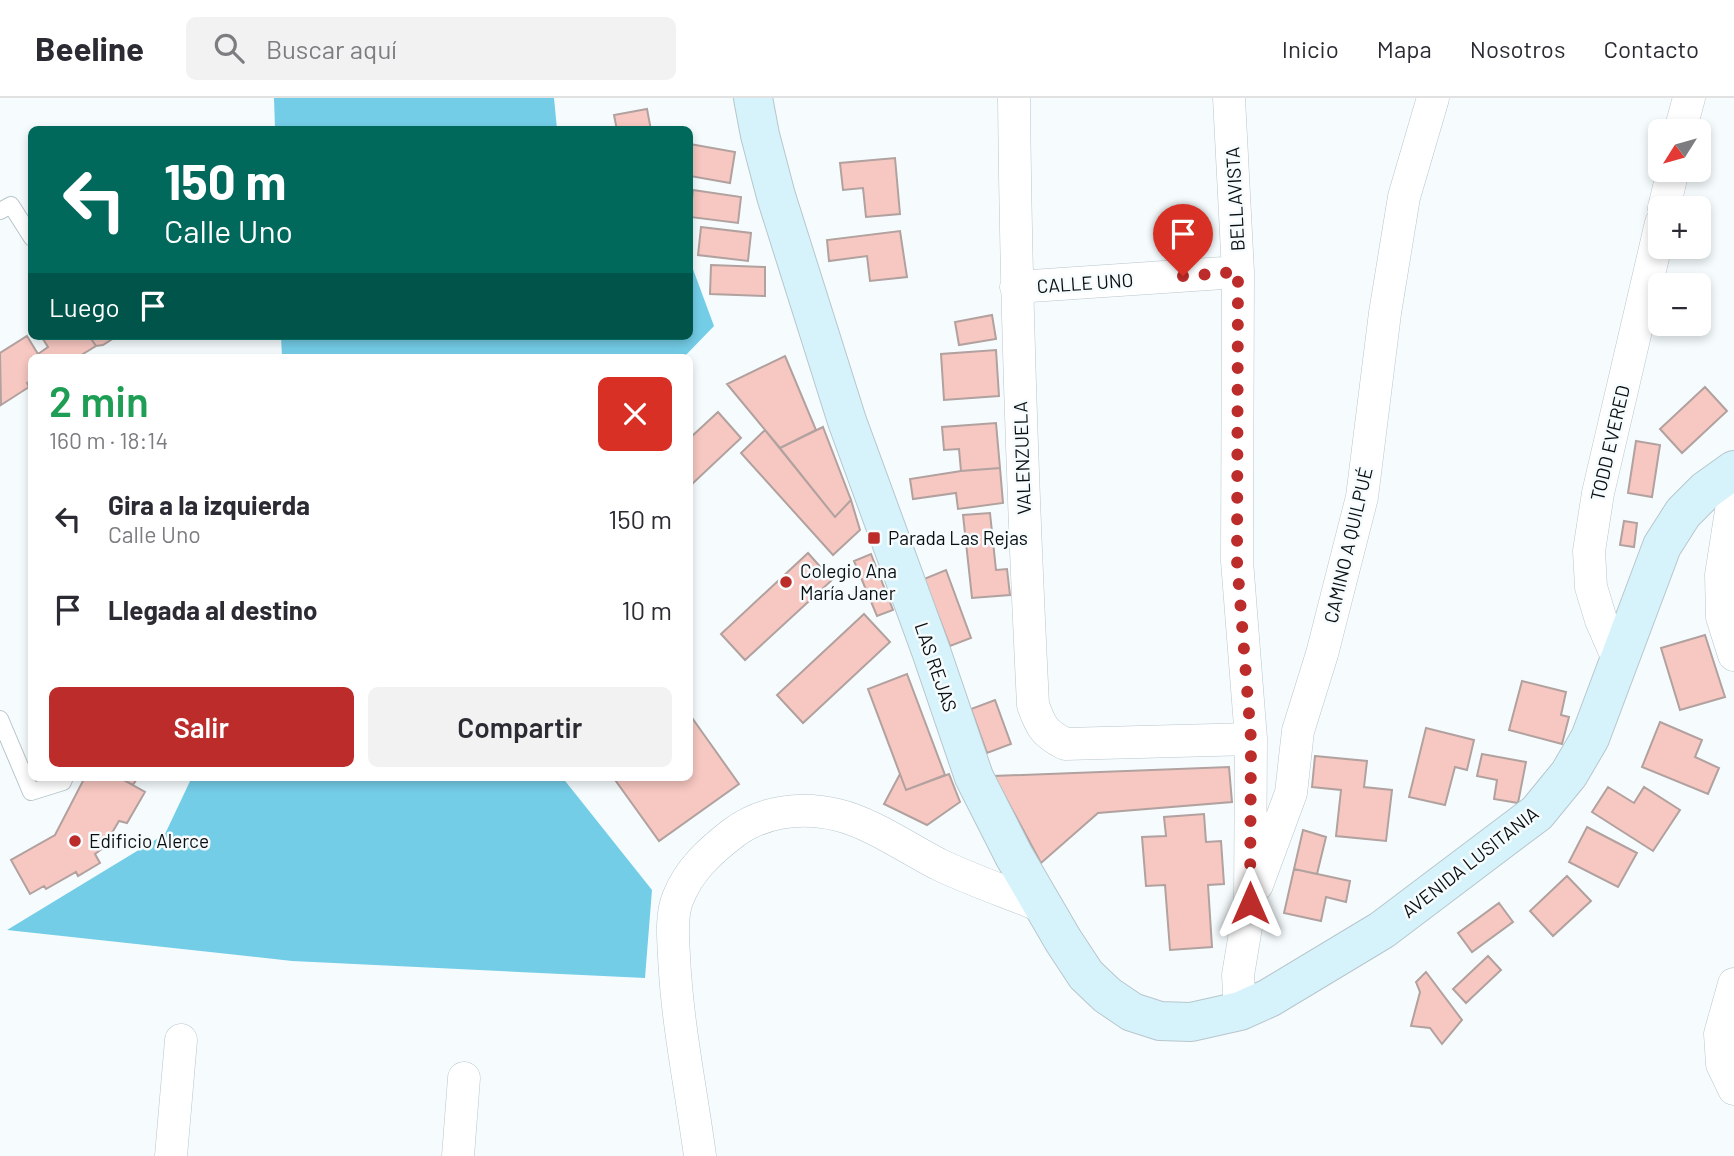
<!DOCTYPE html>
<html lang="es">
<meta charset="utf-8">
<style>
:root{--surface:#fff;--page:#f2f2f3;--text:#2b2b33;--muted:#7c7c81;--line:#e1e1e2;--accent:#bb2c2a}
body{margin:0;font-family:Barlow,sans-serif;background:var(--page);color:var(--text);height:100vh;display:flex;flex-direction:column;font-size:26px;white-space:nowrap}
*{box-sizing:border-box;margin:0}
p{font-size:23px;color:var(--muted)}
.icon{flex:none;width:38px;height:38px;fill:none;stroke:currentColor;stroke-width:2;stroke-linecap:round;stroke-linejoin:round}
.map{position:relative;flex:1;overflow:hidden}
.side{position:absolute;left:28px;top:256px;width:665px;height:427px;display:flex;flex-direction:column;background:var(--surface);border-radius:10px;box-shadow:0 4px 10px #0003}
.side>*{flex:none}
.top-card{position:absolute;left:28px;top:28px;width:665px;height:214px;border-radius:10px;box-shadow:0 4px 10px #0003;background:#00695c;color:#fff;overflow:hidden}
.needle{width:46px;rotate:233deg}
.tools{position:absolute;left:1648px;top:21px;display:grid;gap:14px}
.tools a{display:grid;place-items:center;width:63px;height:63px;border-radius:10px;background:var(--surface);box-shadow:0 4px 10px #0003;font-size:35px}
.pin{position:absolute;display:grid;place-items:center;width:60px;height:60px;color:#fff;margin:-72px -30px;border-radius:50% 50% 50% 0;rotate:-45deg;box-shadow:0 0 7px #0007}
.pin .icon{rotate:45deg}
.me{position:absolute;width:77px;margin:-38px;rotate:0deg;stroke-linejoin:round;filter:drop-shadow(0 0 5px #0008)}
.turn{display:flex;align-items:center;gap:24px;height:147px;padding:0 21px;font-size:32px}
.turn .icon{width:91px;height:91px;stroke-width:2.5}
.turn b{display:block;font-size:49px;line-height:60px}
.then{display:flex;align-items:center;height:66px;padding:0 21px;background:#0003;gap:14px;font-size:26px}
.round{display:grid;place-items:center;flex:none;width:74px;height:74px;border-radius:10px;background:var(--page)}
.overview{display:flex;align-items:center;justify-content:space-between;height:119px;padding:0 21px}
h1{font-size:42px;font-weight:600;line-height:52px;color:#1e9e55}
.button{display:flex;gap:14px;margin-top:auto;padding:14px 21px}
.button a{flex:1;height:80px;border-radius:10px;background:var(--accent);color:#fff;font-size:28px;font-weight:600;line-height:80px;text-align:center}
.button a+a{background:var(--page);color:var(--text)}
ul{padding:0;list-style:none}
li{display:flex;align-items:center;gap:21px;height:91px;padding:0 21px}
li div{flex:1}
li b{display:block;font-size:26px}
li em{font-style:normal}
header{display:flex;align-items:center;gap:42px;box-sizing:border-box;height:98px;padding:0 35px;background:var(--surface);border-bottom:2px solid var(--line)}
header strong{font-size:33px}
nav{display:flex;gap:38px;margin-inline-start:auto;font-size:24px}
.search{width:490px;height:63px;background:var(--page);display:flex;align-items:center;gap:18px;box-sizing:border-box;padding:0 24px;border-radius:10px;color:var(--muted);font-size:26px}
.map>svg:first-child{display:block}
</style>
<header>
<strong>Beeline</strong>
<div class="search"><svg class="icon" aria-label="search" viewBox="0 0 24 24"><circle cx="10" cy="10" r="6"/><path d="M15 15l6 6"/></svg>Buscar aquí</div>
<nav><a>Inicio</a><a>Mapa</a><a>Nosotros</a><a>Contacto</a></nav>
</header>
<div class="map">
<svg width="1734" height="1058" viewBox="0 0 1734 1058">
<rect width="100%" height="100%" fill="#f6fcfe"/>
<path fill="#74cde7" d="M274 0H554L557 31H275Z
M690 163 714 228 684 259H282L281 238H690Z
M192 679H562L652 792 645 880 292 863 7 832 165 736Z"/>
<path fill="#f7c7c1" stroke="#b1a19f" stroke-width="2" d="M647 11 651 32H617L614 17Z
M690 46 735 54 730 85 690 78Z
M895 60 900 116 866 119 863 90 843 92 840 65Z
M693 92 741 99 738 125 690 119Z
M701 129 751 135 748 163 698 157Z
M900 133 907 179 870 183 867 158 829 163 827 142Z
M711 167 765 169V198L710 196Z
M992 217 996 241 959 247 955 224Z
M27 238 38 256 48 249 41 238H89L96 248 78 259H32V282L27 285 29 289 1 307 0 255Z
M89 238H117L103 247 96 248Z
M996 252 999 298 944 302 941 256Z
M785 258 816 332 780 350 727 286Z
M1705 289 1727 313 1682 355 1660 331Z
M718 314 741 340 690 388V340Z
M996 325 1000 370 961 373 959 351 944 352 942 329Z
M823 329 851 402 835 419 780 350Z
M765 332 835 419 851 402 860 432 833 457 741 355Z
M1636 343 1660 347 1652 399 1628 395Z
M1000 370 1003 405 958 411 956 395 913 401 910 381 961 373Z
M990 415 996 472 1007 471 1010 497 972 500 963 417Z
M1624 423 1637 425 1634 449 1620 447Z
M808 455 832 482 745 562 721 536Z
M871 456 893 512 877 518 854 463Z
M946 472 971 540 950 548 924 481Z
M864 516 890 544 803 625 777 597Z
M1705 537 1725 599 1680 612 1661 550Z
M907 576 945 677 906 692 868 591Z
M1522 583 1566 594 1561 617 1569 619 1562 646 1509 632Z
M995 602 1011 646 987 655 971 611Z
M690 617 739 686 659 743 613 679H690Z
M1660 624 1702 642 1695 659 1719 670 1708 696 1642 669Z
M1426 630 1474 642 1467 672 1455 669 1445 707 1409 699Z
M1482 656 1526 664 1518 705 1494 701 1497 682 1477 678Z
M1315 658 1367 663 1364 689 1392 692 1386 743 1336 738 1341 692 1312 689Z
M1229 669 1232 704 1098 715 1041 765 994 678Z
M900 676 906 692 949 676 960 704 927 727 884 706Z
M85 679H118L145 694 127 725 119 723 103 750 95 756 100 765 78 778 76 774 46 791 44 788 30 796 11 762 55 737Z
M118 679H138L133 687Z
M1608 689 1634 705 1644 689 1680 712 1653 753 1592 714Z
M1204 716 1206 744 1221 743 1224 786 1208 787 1212 849 1170 852 1165 787 1146 788 1142 739 1166 738 1164 719Z
M1587 729 1637 755 1618 789 1569 764Z
M1303 732 1326 739 1317 776 1294 771Z
M1294 771 1350 783 1346 804 1326 799 1321 823 1284 815Z
M1567 778 1591 803 1553 838 1530 813Z
M1499 805 1513 824 1472 854 1458 835Z
M1488 858 1501 872 1466 905 1453 891Z
M1426 874 1462 922 1442 946 1430 930 1411 928 1420 894 1416 884Z"/>
<g fill="none" stroke-linecap="round" stroke-linejoin="round">
<g stroke="#b7c6cc" stroke-width="18">
<path id="lane" d="M0 113 11 107 32 140
M0 621 31 694 63 684 65 679"/>
</g>
<g stroke="#b7c6cc" stroke-width="33">
<path id="street" d="M1014 0C1016 203 1023 404 1033 607 1041 629 1044 635 1065 646L1251 641
M1229 0 1238 174 1237 463 1251 641 1250 805 1238 877 1240 913
M1680 33 1689 0
M1664 110 1673 72
M1016 189 1238 174
M1734 394 1721 477 1722 519 1734 557
M1619 563 1601 522 1591 489 1589 453 1598 395 1661 125
M1257 787 1291 695 1298 633 1322 556 1362 399 1385 215 1404 99 1433 0
M1734 886 1720 936 1722 966 1734 991
M171 1058 181 942
M458 1058 464 980
M700 1058C691 991 677 925 674 858 673 839 671 817 678 800 689 772 709 754 732 736 762 713 801 708 838 717 871 725 907 750 938 766 971 782 1007 794 1041 808"/>
</g>
<g stroke="#b7c6cc" stroke-width="40">
<path id="secondary" d="M753 0 760 37 776 98 847 323 931 553 974 679 1014 758 1063 842 1086 877 1107 897 1132 914 1160 923 1191 924 1240 913 1269 900 1382 832 1537 715 1569 676 1590 640 1662 448 1683 415 1706 392 1734 372"/>
</g>
<use href="#lane" stroke="#fff" stroke-width="16"/>
<use href="#street" stroke="#fff" stroke-width="32"/>
<use href="#secondary" stroke="#d6f3fc" stroke-width="38"/>
</g>
<g fill="none" stroke-linecap="round" stroke-linejoin="round">
<path stroke="#bb2c2a" stroke-width="12" stroke-dasharray="0 21.6" d="M1183 178 1238 174 1237 463 1251 641 1250 805"/>
</g>
<g fill="#bb2c2a" stroke="#f6fcfe" stroke-width="2.5">
<rect x="867" y="433" width="14" height="14" rx="3.5"/>
<circle cx="786" cy="484" r="7"/>
<circle cx="75" cy="743" r="7"/>
</g>
<g text-anchor="middle" stroke-width="5" stroke-linejoin="round" paint-order="stroke">
<g font-size="19" fill="#0a0f11" stroke="#f6fcfe">
<text transform="translate(1235 101) rotate(-93)" y="7">BELLAVISTA</text>
<text transform="translate(1085 185) rotate(-4)" y="7">CALLE UNO</text>
<text transform="translate(1610 345) rotate(-77)" y="7">TODD EVERED</text>
<text transform="translate(1022 360) rotate(-92)" y="7">VALENZUELA</text>
<text transform="translate(1348 447) rotate(-77)" y="7">CAMINO A QUILPUÉ</text>
<text transform="translate(936 569) rotate(71)" y="7">LAS REJAS</text>
<text transform="translate(1470 764) rotate(-38)" y="7">AVENIDA LUSITANIA</text>
</g>
<g font-size="19" fill="#0a0f11" stroke="#f6fcfe" text-anchor="start">
<text x="888" y="447">Parada Las Rejas</text>
<text x="800" y="480">Colegio Ana<tspan x="800" dy="22">María Janer</tspan></text>
<text x="89" y="750">Edificio Alerce</text>
</g>
</g>
</svg>
<div class="tools">
<a><svg class="needle" viewBox="-14 -14 28 28"><path d="M0-13l5 13h-10z" fill="#e53935"/><path d="M0 13l5-13h-10z" fill="#7c7c81"/></svg></a>
<a>+</a>
<a>−</a>
</div>
<div class="pin" style="left:1183px;top:178px;background:#d93025"><svg class="icon" aria-label="arrive" viewBox="0 0 24 24"><path d="M6 21V4h12l-3 4 3 4H6"/></svg></div>
<svg class="me" style="left:1250px;top:805px" viewBox="-20 -20 40 40"><path d="M0-17L14 15 0 8-14 15z" fill="#bb2c2a" stroke="#fff" stroke-width="4"/></svg>
<div class="top-card">
<div class="turn"><svg class="icon" aria-label="left" viewBox="0 0 24 24"><path d="M17 20v-9H6M10 6l-5 5 5 5"/></svg><div><b>150 m</b>Calle Uno</div></div>
<div class="then">Luego<svg class="icon" aria-label="arrive" viewBox="0 0 24 24"><path d="M6 21V4h12l-3 4 3 4H6"/></svg></div>
</div>
<section class="side">
<div class="overview"><div><h1>2 min</h1><p>160 m · 18:14</p></div><a class="round" style="background:#d93025;color:#fff"><svg class="icon" aria-label="close" viewBox="0 0 24 24"><path d="M6 6l12 12M18 6L6 18"/></svg></a></div>
<ul>
<li><svg class="icon" aria-label="left" viewBox="0 0 24 24"><path d="M17 20v-9H6M10 6l-5 5 5 5"/></svg><div><b>Gira a la izquierda</b><p>Calle Uno</p></div><em>150 m</em></li>
<li><svg class="icon" aria-label="arrive" viewBox="0 0 24 24"><path d="M6 21V4h12l-3 4 3 4H6"/></svg><div><b>Llegada al destino</b></div><em>10 m</em></li>
</ul>
<div class="button"><a>Salir</a><a>Compartir</a></div>
</section>
</div>
